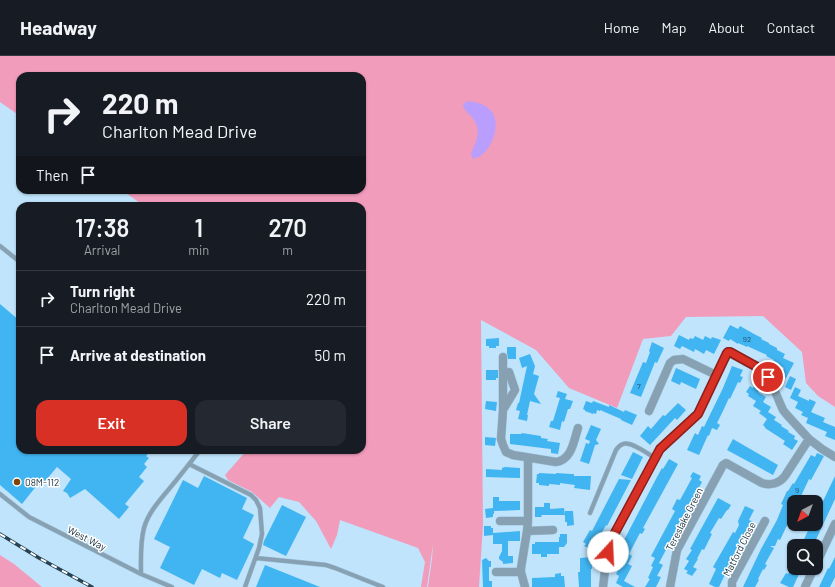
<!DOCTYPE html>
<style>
:root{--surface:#171b24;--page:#242831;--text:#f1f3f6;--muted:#9ea1a6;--line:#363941;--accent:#d93025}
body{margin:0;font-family:Barlow,sans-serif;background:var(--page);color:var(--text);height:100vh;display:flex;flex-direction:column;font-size:15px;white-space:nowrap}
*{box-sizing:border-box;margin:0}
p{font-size:13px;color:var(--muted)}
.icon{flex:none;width:22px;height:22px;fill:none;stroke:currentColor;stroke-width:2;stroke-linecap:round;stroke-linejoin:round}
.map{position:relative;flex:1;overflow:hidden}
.sheet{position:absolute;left:16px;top:146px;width:350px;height:252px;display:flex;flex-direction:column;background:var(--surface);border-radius:12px;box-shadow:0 1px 3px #0004}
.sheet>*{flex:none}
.guide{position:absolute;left:16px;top:16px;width:350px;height:122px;border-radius:12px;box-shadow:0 1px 3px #0004;background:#171b24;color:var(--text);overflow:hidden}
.needle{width:26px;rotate:221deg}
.controls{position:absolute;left:787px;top:439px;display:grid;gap:8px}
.controls a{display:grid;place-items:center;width:36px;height:36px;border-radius:8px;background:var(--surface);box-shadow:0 1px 3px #0004;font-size:20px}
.pin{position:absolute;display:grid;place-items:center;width:34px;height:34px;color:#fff;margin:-17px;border:2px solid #fff;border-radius:50%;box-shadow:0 1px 4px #0007}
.me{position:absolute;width:44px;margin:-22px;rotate:20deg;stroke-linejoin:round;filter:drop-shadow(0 0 3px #0008)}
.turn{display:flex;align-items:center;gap:14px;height:84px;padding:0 20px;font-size:18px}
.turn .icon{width:52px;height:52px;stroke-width:2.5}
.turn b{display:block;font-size:28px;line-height:34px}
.then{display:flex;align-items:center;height:38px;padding:0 20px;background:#0003;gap:8px;font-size:15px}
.eta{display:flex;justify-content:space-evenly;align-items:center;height:68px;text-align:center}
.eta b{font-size:24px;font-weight:600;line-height:28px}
.action{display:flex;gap:8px;margin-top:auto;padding:8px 20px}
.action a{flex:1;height:46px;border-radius:12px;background:var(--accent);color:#fff;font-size:16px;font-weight:600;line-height:46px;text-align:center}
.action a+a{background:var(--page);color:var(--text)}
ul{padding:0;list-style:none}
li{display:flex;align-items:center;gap:12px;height:56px;padding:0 20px;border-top:1px solid var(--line)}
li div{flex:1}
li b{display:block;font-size:15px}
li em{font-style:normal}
header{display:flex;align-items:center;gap:24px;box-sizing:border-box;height:56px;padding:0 20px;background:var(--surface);border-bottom:1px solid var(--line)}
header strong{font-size:19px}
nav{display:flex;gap:22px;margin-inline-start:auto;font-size:14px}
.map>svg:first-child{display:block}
</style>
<header>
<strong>Headway</strong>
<nav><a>Home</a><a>Map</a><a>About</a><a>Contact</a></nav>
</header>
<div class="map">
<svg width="835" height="531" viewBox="0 0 835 531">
<rect width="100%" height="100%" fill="#bfe4fc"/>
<path fill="#f29cbc" d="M0 0H835V351L818 340 806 327 802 296 763 260 686 261 671 280 643 283 617 352 569 332 536 294 481 264 483 469 479 531H428L432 503 433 488 427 531H421L425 506 418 492 340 464 337 479 331 493 316 465 299 446 279 441 270 452 252 436 228 424 225 419 247 394H362V150H144L122 134H362V20H20V60L0 46Z
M0 499 14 508 42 531H0Z"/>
<path fill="#b99efd" d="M467 45C474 46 482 47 488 52 503 63 494 92 479 101 478 101 474 102 473 103L471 98C477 83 483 73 470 59 467 56 464 54 463 49Z"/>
<path fill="#41b5f2" d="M0 248 20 265V394H146L149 397 146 400 149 402 144 408 147 411 139 421 144 425 125 448 129 451 119 463 85 433 70 442 67 437 63 435 71 423 57 411 41 430 38 428 22 448 0 429Z
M730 269 738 273 740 270 754 278 762 282 761 283 769 287V288L777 292V294L785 298 783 302 794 307 786 322 780 319 784 312 773 306 774 304 766 300 767 299 747 290V291L738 287V288L730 283 729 285 723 282Z
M679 279 689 284 690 282 693 283 695 280 703 284 705 280 711 283 712 281 721 284 714 298 706 294 704 298 695 293 694 296 682 290 680 293 674 290Z
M499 282V290H496V292H489V290H486V283Z
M652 286 664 292 657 307 655 306 641 341 630 337 643 306 646 307 650 296 649 295Z
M507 291H516V303H508L507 297Z
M530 298 535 310 533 318 539 320 534 338 541 348 530 345 527 359H528L527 365 518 363 520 355 516 354 518 347H519L527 310 522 312 519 302Z
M732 310 743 314 740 320 743 321 740 327 738 326 730 343 729 342 722 357 717 367 720 369 717 374 712 372 709 380 708 379 699 399 687 394 695 377 698 379 702 370 704 371 723 332Z
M676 312 700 323 696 333 681 326 680 329 671 325Z
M486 314H498V322H496V324H486Z
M790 320 796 323 791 334 785 331Z
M756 327 762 330 758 336 766 341 763 346 771 351 768 356 776 361 774 364 782 369 781 370 789 375 788 376 795 380 794 383 798 385 792 394 783 388 785 385 765 372V371L763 369 767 363 759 357 761 355 753 350 756 345 748 340 749 338 746 336 750 330 753 332Z
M795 331 801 334 798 340 809 345V343L816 346 811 356 825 362 823 366 835 371V384L825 380 827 376 806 367 808 362 801 359 803 356 795 352 798 346 790 342Z
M558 335 567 338 565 343 573 345 570 353H568L564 366 562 365 560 374 549 371 551 365H553L560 342 556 341Z
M486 345 497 346 496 355 485 353Z
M586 345 592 347 593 345 609 351V349L624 356 625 354 637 359 632 369 621 364V363L600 354V355L597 354 596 358 593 357V358L585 355V354L583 353Z
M678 347 686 354 677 364 675 362 650 389 640 380 648 370 651 373 663 359 665 360Z
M591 369 601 373 596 384 599 388 595 389 589 408 580 405 586 387 589 388 590 385 585 383Z
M522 377 541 380V382L548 383 547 385 560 387 558 398 551 397V393L510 388V378H521Z
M485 381 496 382 495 390 485 389Z
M733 383 778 409 773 419 727 394Z
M633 396 643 401 632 423 621 419Z
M817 397 824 400 811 424 809 423 801 440 800 439 796 446H794V455L780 484 778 483 775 490H770L774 492 765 508 767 509 764 514 763 513 758 523 759 524 755 531H743L761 493 777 464 783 449 781 448 787 435H788L793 427 794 428 811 399 815 401Z
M669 403 678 408 643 472 645 473 642 478 640 477 629 498 632 500 628 508 632 510 624 525 635 531H623L616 527 619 520 616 518 620 510 617 509 621 501 618 499 624 489 622 488 657 421 662 412 663 413Z
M505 411 520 412V422L486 421V413L502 414V412Z
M693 416 701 420 699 424 702 426 659 507 663 509 657 520 661 521 656 531H645L650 523 648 522 653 511 651 510 655 502 651 500 675 455 672 453 677 443 680 444 692 422 690 421Z
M539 417 556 418V417L571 418H574V420H591L590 434 574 432 575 429 560 427V429L549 428V430L539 429V427H536L537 418H539Z
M204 420 247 442 242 453 254 459 243 482 254 488 237 524 222 517 220 522 202 513 194 529 160 512 170 491 154 483 183 424 198 432Z
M835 420V443L813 490H801L811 468H816V460Z
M619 423 631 424 607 470 606 469 593 494 584 490 586 488 583 486 590 474 592 475Z
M493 441H499V445H520V454L494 455V458H493V461L486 462 485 453 493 452Z
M718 442 731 449 728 454H727L721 463 719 462 710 477 712 478 704 494 702 493 697 503H698L693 511 697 513 692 520 686 517 688 515 684 513 689 505 686 503 692 494 690 493Z
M544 447H550V453L564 452 565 459H541L542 461H535V451H544Z
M282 449 306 461 286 500 263 489 264 485Z
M745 450 754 454 749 464 753 466 738 492 719 531H715L709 528 716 513 713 511 733 476 735 477 739 469 738 465Z
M565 455H573L574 469 567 470V466H565Z
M484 470H491V472H493V479V477L520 475V485H508V500H513V507L503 508V506L499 503V501L502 495V488H493V479L484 480Z
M560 478H567V487L564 491H559V498H547V501H541V498H532V488H535V486H559V481H560Z
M592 501V513H591V531H579L578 516H580V502Z
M835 501V521L830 531H819L828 512 829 513Z
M486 502 489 505H491V511H489V525H492V531H483L482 504Z
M265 509 320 531H256Z
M791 512H802L793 531H789L780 527 786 517 788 518Z
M561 517V520H564L565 531H532V522L555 521V518Z"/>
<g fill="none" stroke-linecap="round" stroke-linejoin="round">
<g stroke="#9cbfd5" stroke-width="5">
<path id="lane" d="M0 190 20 206
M189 408 251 439 256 444 260 452 262 478 259 492 245 531
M0 438 29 461 141 518 172 531
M590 457 616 394C618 391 620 389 623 388 631 385 648 398 655 402
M256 502 326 509 335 512 383 531
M141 518C141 503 140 487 144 472 148 457 160 444 169 433 180 420 190 407 200 394"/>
</g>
<g stroke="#9cbfd5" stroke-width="9">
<path id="street" d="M503 301V353
M509 316 515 334 503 354 501 383 503 389 506 396 513 399 556 406C572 404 574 384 578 372
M649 355 670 307 674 304 683 303 716 319
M500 465H528
M527 475 553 474
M816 508 835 468
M496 516H521
M525 531 521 516V512L527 475 528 465V402
M603 531 606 506 610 486 660 393 698 358 727 297 728 296 763 315 770 324 783 354 787 359 809 383 822 393 835 401
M670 531 677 494 723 409 726 407 762 427C771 430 780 427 785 420L809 383
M732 531V526L735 520 765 465
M805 531 814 512"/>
</g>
<use href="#lane" stroke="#87a1b2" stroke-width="4"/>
<use href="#street" stroke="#87a1b2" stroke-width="8"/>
<g stroke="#274252" stroke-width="3.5">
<path id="rail" d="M0 478 39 502 92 531"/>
</g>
<use href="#rail" stroke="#fff" stroke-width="2" stroke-dasharray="6" stroke-linecap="butt"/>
</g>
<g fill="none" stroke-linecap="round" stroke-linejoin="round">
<g stroke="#8d1f18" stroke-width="10">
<path id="route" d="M608 496 610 486 660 393 698 358 727 297 728 296H730L759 312 768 321"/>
</g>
<use href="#route" stroke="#d93025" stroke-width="7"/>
</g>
<circle fill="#824304" stroke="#fff" stroke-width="1.5" cx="17" cy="426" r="4"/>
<g text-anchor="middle" stroke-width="3" stroke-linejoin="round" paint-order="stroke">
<g font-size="8" fill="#1e4e69">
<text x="747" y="286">92</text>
<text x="639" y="333">7</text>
<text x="797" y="437">9</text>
</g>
<g font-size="10" fill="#122c3b" stroke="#fff" text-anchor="start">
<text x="25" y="430">08M-112</text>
</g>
<g font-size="10" fill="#122c3b" stroke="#fff">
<text transform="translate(684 463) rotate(-63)" y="4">Tereslake Green</text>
<text transform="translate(87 482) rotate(27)" y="4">West Way</text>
<text transform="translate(739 493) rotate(-63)" y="4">Matford Close</text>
</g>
</g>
</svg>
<div class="controls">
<a><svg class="needle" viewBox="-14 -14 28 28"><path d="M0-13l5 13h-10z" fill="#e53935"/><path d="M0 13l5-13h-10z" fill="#9ea1a6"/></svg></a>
<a><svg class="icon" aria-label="search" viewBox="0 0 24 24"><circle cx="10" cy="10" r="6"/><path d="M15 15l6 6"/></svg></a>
</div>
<div class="pin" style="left:768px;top:321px;background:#d93025"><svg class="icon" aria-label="arrive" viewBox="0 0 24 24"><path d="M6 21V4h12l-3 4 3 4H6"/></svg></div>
<svg class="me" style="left:608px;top:496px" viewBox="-20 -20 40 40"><circle r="19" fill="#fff"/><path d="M0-13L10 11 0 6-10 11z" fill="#d93025"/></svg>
<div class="guide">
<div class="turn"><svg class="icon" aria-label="right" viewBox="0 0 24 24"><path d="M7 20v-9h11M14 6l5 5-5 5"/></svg><div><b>220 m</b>Charlton Mead Drive</div></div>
<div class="then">Then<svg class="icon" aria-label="arrive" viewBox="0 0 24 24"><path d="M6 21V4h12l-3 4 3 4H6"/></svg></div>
</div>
<section class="sheet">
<div class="eta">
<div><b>17:38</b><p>Arrival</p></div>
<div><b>1</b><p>min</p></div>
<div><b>270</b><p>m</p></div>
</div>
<ul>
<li><svg class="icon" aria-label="right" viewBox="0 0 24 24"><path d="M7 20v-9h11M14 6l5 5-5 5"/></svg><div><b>Turn right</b><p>Charlton Mead Drive</p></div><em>220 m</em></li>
<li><svg class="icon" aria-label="arrive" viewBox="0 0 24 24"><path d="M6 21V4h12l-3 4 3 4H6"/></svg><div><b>Arrive at destination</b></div><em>50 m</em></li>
</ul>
<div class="action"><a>Exit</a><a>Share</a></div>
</section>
</div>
